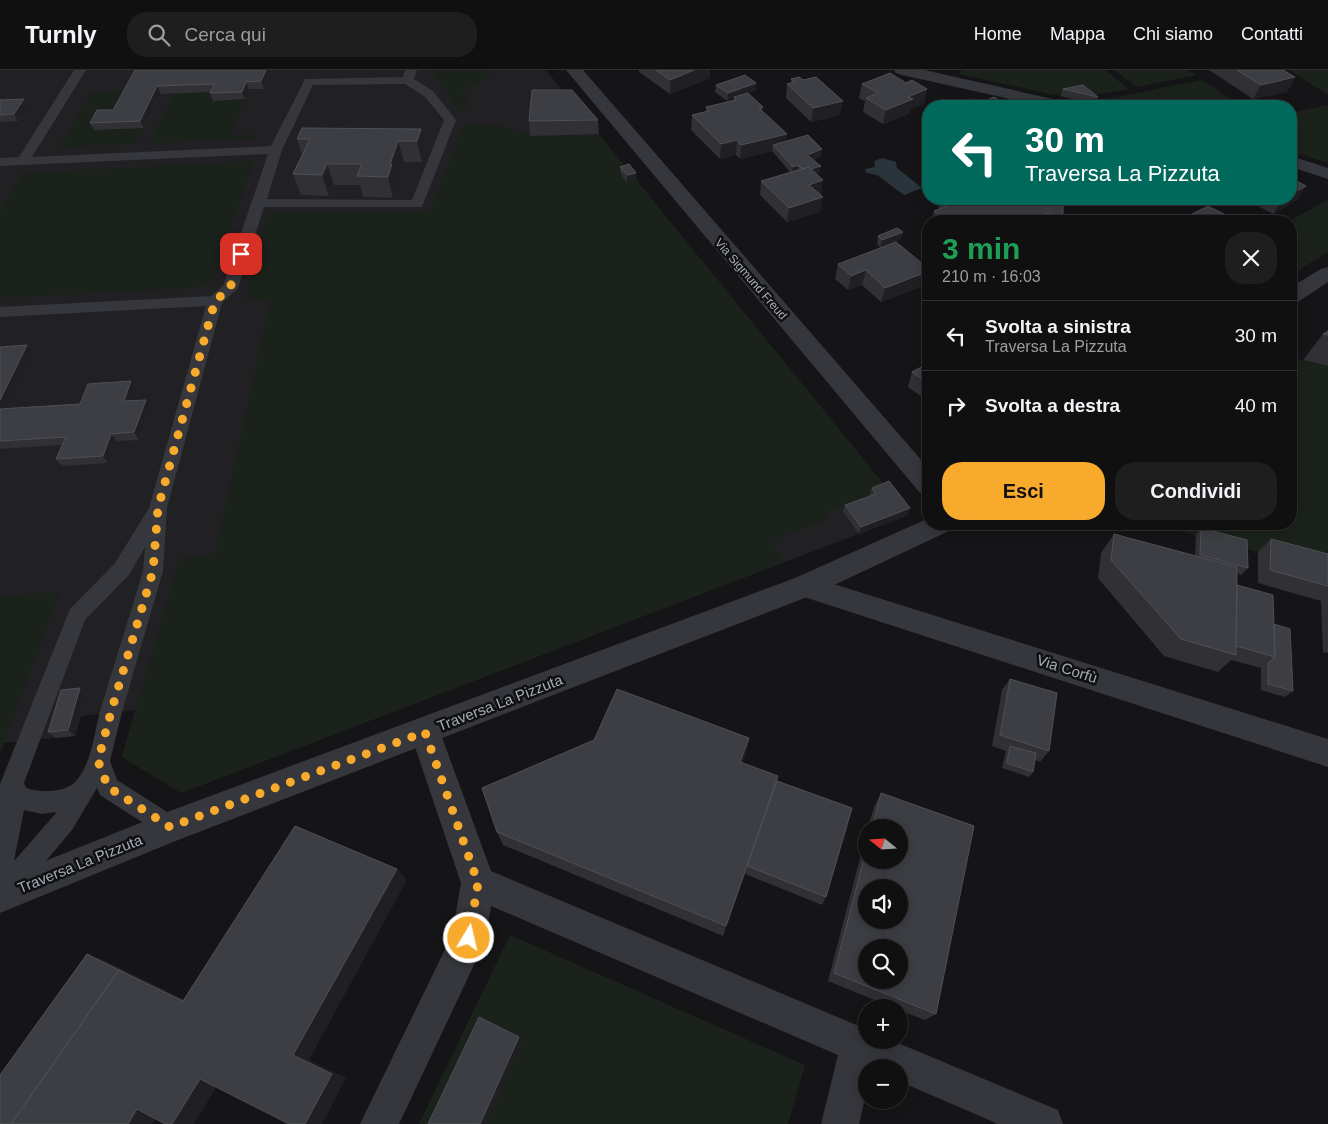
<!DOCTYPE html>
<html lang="it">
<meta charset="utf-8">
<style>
:root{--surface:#101011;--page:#1e1e1f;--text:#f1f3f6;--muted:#9c9d9f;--line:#303031;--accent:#f7aa2c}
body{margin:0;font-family:Helvetica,sans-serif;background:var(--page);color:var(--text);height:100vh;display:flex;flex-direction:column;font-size:19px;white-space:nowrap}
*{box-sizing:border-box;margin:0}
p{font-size:16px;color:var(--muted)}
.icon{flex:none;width:28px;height:28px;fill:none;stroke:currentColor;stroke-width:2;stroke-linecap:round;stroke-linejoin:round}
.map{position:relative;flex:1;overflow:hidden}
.drawer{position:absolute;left:922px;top:145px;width:375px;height:315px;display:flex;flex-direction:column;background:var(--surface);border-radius:20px;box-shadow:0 2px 12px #0003,0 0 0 1px var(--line)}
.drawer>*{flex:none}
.banner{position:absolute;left:922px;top:30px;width:375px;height:105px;border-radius:20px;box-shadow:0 2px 12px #0003,0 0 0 1px var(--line);background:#00695c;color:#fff;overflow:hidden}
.needle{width:32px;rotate:288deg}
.tools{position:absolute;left:858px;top:749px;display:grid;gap:10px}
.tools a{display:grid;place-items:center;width:50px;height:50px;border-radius:50%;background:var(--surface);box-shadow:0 2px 12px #0003,0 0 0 1px var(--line);font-size:25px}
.pin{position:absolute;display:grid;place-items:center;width:42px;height:42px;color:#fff;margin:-21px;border-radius:10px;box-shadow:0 2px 8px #0006}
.me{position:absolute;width:55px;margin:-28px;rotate:9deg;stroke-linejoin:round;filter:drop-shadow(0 0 4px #0008)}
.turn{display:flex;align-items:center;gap:18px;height:105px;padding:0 20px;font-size:22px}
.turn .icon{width:65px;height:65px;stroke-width:2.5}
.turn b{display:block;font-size:35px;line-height:42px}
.round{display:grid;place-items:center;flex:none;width:52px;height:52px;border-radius:20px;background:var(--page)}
.overview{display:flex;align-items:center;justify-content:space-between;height:85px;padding:0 20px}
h1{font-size:30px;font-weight:800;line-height:38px;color:#1e9e55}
.button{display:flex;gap:10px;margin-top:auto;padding:10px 20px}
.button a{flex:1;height:58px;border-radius:20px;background:var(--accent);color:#111;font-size:20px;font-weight:800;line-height:58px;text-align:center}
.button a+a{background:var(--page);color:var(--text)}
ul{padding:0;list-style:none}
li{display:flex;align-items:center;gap:15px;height:70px;padding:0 20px;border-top:1px solid var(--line)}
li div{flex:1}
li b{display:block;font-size:19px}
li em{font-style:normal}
header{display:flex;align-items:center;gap:30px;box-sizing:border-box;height:70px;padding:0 25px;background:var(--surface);border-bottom:1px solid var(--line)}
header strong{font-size:24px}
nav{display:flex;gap:28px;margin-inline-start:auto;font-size:18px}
.search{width:350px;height:45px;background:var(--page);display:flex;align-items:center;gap:12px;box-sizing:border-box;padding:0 18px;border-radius:20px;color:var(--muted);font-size:19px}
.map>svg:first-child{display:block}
</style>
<header>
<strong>Turnly</strong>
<div class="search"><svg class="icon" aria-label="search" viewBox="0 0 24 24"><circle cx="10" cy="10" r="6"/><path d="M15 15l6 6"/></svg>Cerca qui</div>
<nav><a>Home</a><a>Mappa</a><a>Chi siamo</a><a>Contatti</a></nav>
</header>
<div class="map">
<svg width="1328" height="1054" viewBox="0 0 1328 1054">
<rect width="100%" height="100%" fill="#151517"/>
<path fill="#212124" d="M0 0H546L908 445 181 723 122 687 135 640 81 646 75 666 4 673 0 684Z"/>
<path fill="#1b221b" d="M436 0H488L492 6 471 16 463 24 472 38 460 41 432 1Z
M962 0H1105L1129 19 1090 26 1082 20 1054 25 959 4Z
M1114 0H1188L1196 5 1137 17Z
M1289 0H1328V25Z
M1202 10 1237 33 1222 36H1104L1092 32Z
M131 21 95 60 144 58 135 74 60 77 91 22Z
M218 21 245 29 231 65 257 64 256 68 149 73 174 23Z
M1328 35V93L1291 81V43Z
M464 55 504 56 530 65 599 64 887 418 825 443 829 449 769 471 784 492 181 723 122 687 179 489 215 484 270 232 245 228 267 146 273 142 430 141Z
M254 91 212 212 192 218 0 228V141L23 103Z
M1328 130V182L1291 205V151H1289Z
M1291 288 1328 296V501L1154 454H1291Z
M60 522 0 684V526Z
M510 865 805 995 788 1054H419Z"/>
<path fill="#2a343b" d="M882 88 896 92 897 98 922 118 904 125 877 105 866 103 865 99 875 97 874 91Z"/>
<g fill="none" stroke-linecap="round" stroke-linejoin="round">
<path fill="#35373c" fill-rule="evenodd" d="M74 0H86L32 87 271 76 305 9 403 7 405 0H417L414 9 433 21 456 50 422 137H264L238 218 222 233 167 438 163 501 122 642 110 691 117 710 178 749 182 757 178 765 170 769 162 765 100 725 97 718 72 760 9 835 0 838V714L70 539 115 493 149 438 206 236 0 247V237L211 226 223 216 268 84 0 96V88L19 87ZM405 14 425 27 444 50 412 130 267 129 282 80 313 15ZM145 477 143 501C129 548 114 594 100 641 94 664 92 691 77 710 67 723 40 723 26 718L24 713 85 550 129 505ZM24 740 42 744 57 742 14 791Z"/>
<path fill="#35373c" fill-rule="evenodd" d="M566 0H583L929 399V425L920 423Z
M894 0H924L1062 31 1068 32 1070 36H1041L902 5 896 3Z
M1291 86 1328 98V109L1291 97Z
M805 505 1328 669V697L795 524 791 516 795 508Z
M425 648 436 652 440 662 491 801 866 959V970H891L1058 1040 1063 1054H998L899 1011V998H866V1024L859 1054H821L838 985 491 836 486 868 481 880 399 1054H360L452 865 461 813 410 662 414 652Z"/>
<path fill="#35373c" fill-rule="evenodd" d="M1328 197V212L1298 232 1291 234V217L1321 199Z
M929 448V454H953L949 461 815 524 173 772 0 843V809L170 741 795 508Z"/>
</g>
<path fill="#313135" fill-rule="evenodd" d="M135 0H269L270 2 264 19H249L245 29 213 31 210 23 211 22 161 24 144 58 94 60 90 53 113 40Z
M639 0H710V8L670 24 639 2Z
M1209 0H1283L1295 7 1287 22 1253 29Z
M791 9 840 45 811 52 786 28 787 14 791 13Z
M906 13 927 19 924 34 911 39 909 44 883 54 863 42 865 31 859 28 862 14Z
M716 15 756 20 742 25 763 37 762 41 786 71 822 79 820 87 813 90 821 96 819 103 816 104 821 125 820 142 787 152 760 125 761 111 790 102 772 81 740 89 736 85 720 89 691 60 692 45 706 41V37L733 30 734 28 727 31 715 22Z
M1063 19 1098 27 1095 34 1060 26Z
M0 30 29 36 18 51 0 52Z
M598 50 599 64 530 66 529 51Z
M421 59 425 80 422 92H404L397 111 398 115 393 128 363 127 360 115H334L329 126 301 125 293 104 302 85 297 69Z
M620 97 636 110 627 113 621 104Z
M1306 116 1297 130 1273 144 1245 129H1291Z
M941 129H1063V146L1060 151H931L934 141 938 139Z
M903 162 901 169 881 178 877 174 878 166Z
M838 194 926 215 881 232 862 215 848 220 835 209Z
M1328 261V296L1303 290 1323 264Z
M27 275 33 283 6 338 80 334 131 311 136 319 132 331 150 337 139 370 117 371 108 393 62 396 56 389 62 375 0 379V277Z
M929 293V332L908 317 912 302Z
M872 418 908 445 859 464 843 442 845 435 870 426 869 425Z
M1201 458 1248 498 1241 505 1237 503V515L1274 554 1293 621 1285 627 1261 620V598L1231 590 1218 602 1164 586 1098 508 1101 483 1114 464 1195 486 1196 465Z
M1271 469 1328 484V583L1323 582 1321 531 1258 513V482Z
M1010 609 1049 681 1040 692 1035 690 1033 702 1029 707 1002 698 1006 681 992 676 1002 620Z
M80 618 87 624 75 666 56 668 48 662Z
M749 668 746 683 742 693 777 711 826 827 822 835 745 804 723 866 503 775 497 762Z
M881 723 974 756 936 944 925 950 899 940V938H894L828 911 866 765V790H899V758H868L874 737ZM866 818H899V850H866ZM866 878H899V910H866Z"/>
<path fill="#202023" d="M266 0H269L270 2 264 19 261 11Z
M694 0H710V8L670 24V10Z
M1295 7 1287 22 1253 29 1261 15Z
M246 12 249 19 245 29 242 22Z
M756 13V20L727 31 728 23Z
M157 16 161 24 144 58 140 51Z
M927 19 924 34 911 39 909 44 883 54 886 40 908 27Z
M24 29 29 36 18 51 14 44Z
M843 31 840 45 811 52 813 38Z
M421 59 425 80 422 92 417 71Z
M787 64 785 78 773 75 772 81 740 89 741 75Z
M737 70 736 85 720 89 721 74Z
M398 71 404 92 397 111 398 115 393 128 388 107 390 94Z
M822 79 820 87 806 92 807 85Z
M327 94 334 115 329 126 322 105Z
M798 95 797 103 792 105 793 97Z
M821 96 819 103 803 108 804 101Z
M636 103V110L627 113V105Z
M823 110 821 125 807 129 809 115Z
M1306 116 1297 130 1273 144 1282 129H1291V124Z
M823 127 820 142 787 152 789 138Z
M903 162 901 169 881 178 882 170Z
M866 200 862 215 848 220 851 206Z
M929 201V205L926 215 881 232 885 218Z
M27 275 33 283 2 346 0 344V330Z
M131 311 136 319 129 339 124 331Z
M146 330 150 337 139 370 134 362Z
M111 364 117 371 108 393 103 386Z
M910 438 908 445 859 464 861 457Z
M80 618 87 624 75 666 68 660Z
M749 668 746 683 737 707 740 692Z
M747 796 745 804 723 866 726 856Z
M397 799 407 810 309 990 346 1008 322 1054H305L293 985Z
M87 884 103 890 202 938 41 1054Z
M519 967 523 971 487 1054H480Z
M200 1009 219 1013 194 1054H172Z
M137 1039 160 1042 152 1054H128Z"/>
<path fill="#3d3e43" stroke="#4e5055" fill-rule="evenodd" d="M135 0H266L261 11 246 12 242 22 210 23 215 14 157 16 140 51 90 53 97 40H113Z
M656 0H694L670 10Z
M1237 0H1283L1295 7 1261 15Z
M890 3 906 13 912 10 927 19 908 27 913 29 886 40 866 28 878 23 862 14Z
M745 5 756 13 728 23 716 15Z
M799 7 803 10 816 7 843 31 813 38 787 14 795 12 791 9Z
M1083 15 1098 27 1063 19Z
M532 20H572L598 50 529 51Z
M748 23 763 37 759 38 787 64 741 75 737 70 721 74 692 45 709 41 706 37 736 30 734 27Z
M994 27 1010 36H959L958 35 973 29 980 33Z
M24 29 14 44 0 45V30Z
M302 58 421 59 417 71H398L390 94H392L388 107 357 106 362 94H327L322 105 293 104 310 69H297Z
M808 65 822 79 807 85 821 96 811 99 809 97 802 99 798 95 793 97 773 75Z
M629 94 636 103 627 105 620 97Z
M809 97 823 110 809 115 823 127 789 138 761 111Z
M1291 108 1306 116 1291 124Z
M945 129H1063V146L1045 143 1043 151H948L934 141 952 134Z
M1208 136 1230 147 1223 151H1178L1176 150 1186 145 1188 146Z
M897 158 903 162 882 170 878 166Z
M896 172 929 199V201L885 218 866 200 851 206 838 194Z
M1328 261V265L1323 264Z
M27 275 0 330V277Z
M929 293V314L912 302Z
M131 311 124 331 146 330 134 362 111 364 103 386 56 389 66 367 0 371V339L80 334 88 314Z
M889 411 910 438 861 457 845 435 876 424 872 418Z
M1201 458 1247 470 1248 498 1200 485Z
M1114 464 1237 497 1236 585 1181 569 1111 490Z
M1271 469 1328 484V516L1270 500Z
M1237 515 1273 525 1275 587 1236 576Z
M1274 554 1290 559 1293 621 1268 614V593L1275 587Z
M1010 609 1057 623 1049 681 1000 665Z
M80 618 68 660 48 662 61 620Z
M617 619 749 668 740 692 778 706 726 856 497 762 482 718 594 670Z
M1010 676 1036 683 1033 702 1007 693Z
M777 711 852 738 826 827 747 796Z
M881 723 974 756 936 944 834 903 866 781V790H899V758H872ZM866 818H899V850H866ZM866 878H899V910H866Z
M295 756 397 799 293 985 332 1004 305 1054H289L200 1009 172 1054H165L137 1039 128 1054H11L119 900 183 931Z
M87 884 125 903 119 900 11 1054H0V1005Z
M479 947 519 967 480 1054H428Z"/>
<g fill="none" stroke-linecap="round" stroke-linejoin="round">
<path stroke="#f7aa2c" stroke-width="9" stroke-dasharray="0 16.2" d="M241 184 230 218 215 231 208 256 158 438 153 501 111 642 98 691 108 717 170 757 425 662 478 813 469 868"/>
</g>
<g text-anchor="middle" stroke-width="5" stroke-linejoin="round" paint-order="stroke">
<g font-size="12" fill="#a6acb7" stroke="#101012">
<text transform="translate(751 209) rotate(49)" y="4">Via Sigmund Freud</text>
</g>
<g font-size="15" fill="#a6acb7" stroke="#101012">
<text transform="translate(1067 599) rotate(18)" y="5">Via Corfù</text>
<text transform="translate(500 633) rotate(-21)" y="5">Traversa La Pizzuta</text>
<text transform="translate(80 794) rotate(-22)" y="5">Traversa La Pizzuta</text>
</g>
</g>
</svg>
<div class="tools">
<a><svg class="needle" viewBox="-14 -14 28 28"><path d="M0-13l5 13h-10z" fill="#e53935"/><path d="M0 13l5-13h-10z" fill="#9c9d9f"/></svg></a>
<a><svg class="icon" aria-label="sound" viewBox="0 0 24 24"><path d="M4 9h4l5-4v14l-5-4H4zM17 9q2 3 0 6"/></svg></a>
<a><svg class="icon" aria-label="search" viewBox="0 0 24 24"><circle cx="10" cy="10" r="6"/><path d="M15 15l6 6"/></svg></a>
<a>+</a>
<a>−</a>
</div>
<div class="pin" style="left:241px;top:184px;background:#d93025"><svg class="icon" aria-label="arrive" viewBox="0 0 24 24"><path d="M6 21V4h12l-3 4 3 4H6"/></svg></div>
<svg class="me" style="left:469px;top:868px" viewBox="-20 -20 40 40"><circle r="17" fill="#f7aa2c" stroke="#fff" stroke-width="3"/><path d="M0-11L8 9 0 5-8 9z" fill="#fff"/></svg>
<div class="banner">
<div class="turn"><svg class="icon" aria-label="left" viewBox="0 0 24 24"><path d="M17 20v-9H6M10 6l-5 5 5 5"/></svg><div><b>30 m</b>Traversa La Pizzuta</div></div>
</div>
<section class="drawer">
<div class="overview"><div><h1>3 min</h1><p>210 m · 16:03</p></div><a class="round"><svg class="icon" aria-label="close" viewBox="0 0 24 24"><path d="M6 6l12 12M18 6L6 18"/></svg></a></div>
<ul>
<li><svg class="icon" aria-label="left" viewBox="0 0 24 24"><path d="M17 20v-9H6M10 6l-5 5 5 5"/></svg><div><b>Svolta a sinistra</b><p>Traversa La Pizzuta</p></div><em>30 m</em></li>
<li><svg class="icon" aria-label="right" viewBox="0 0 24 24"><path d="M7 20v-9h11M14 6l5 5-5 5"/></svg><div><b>Svolta a destra</b></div><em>40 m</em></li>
</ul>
<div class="button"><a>Esci</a><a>Condividi</a></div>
</section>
</div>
